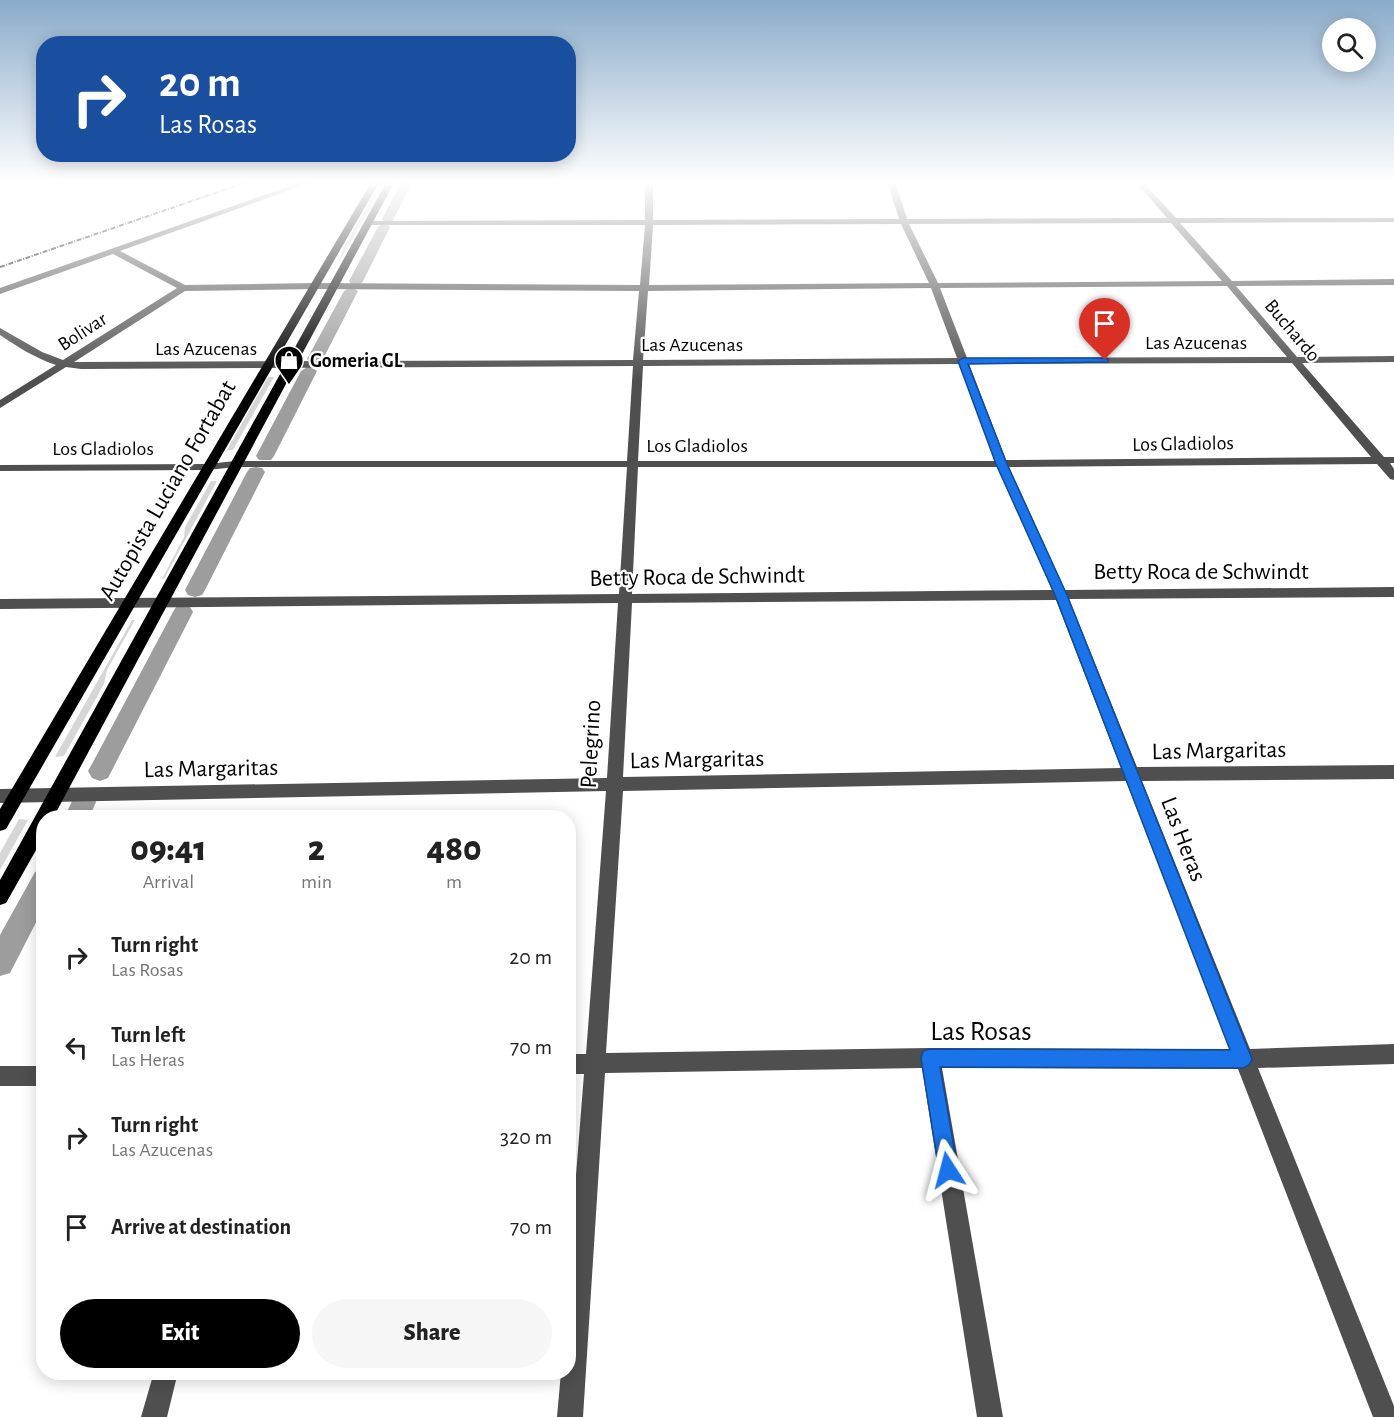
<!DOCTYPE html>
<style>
:root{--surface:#fff;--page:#f6f6f6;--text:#222;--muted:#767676;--accent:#000}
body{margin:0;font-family:"Alegreya Sans",sans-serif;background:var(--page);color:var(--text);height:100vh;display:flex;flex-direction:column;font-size:22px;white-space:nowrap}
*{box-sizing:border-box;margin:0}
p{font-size:20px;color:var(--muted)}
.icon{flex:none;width:33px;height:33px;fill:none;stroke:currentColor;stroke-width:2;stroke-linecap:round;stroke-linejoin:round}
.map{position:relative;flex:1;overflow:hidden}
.drawer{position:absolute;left:36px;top:810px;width:540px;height:570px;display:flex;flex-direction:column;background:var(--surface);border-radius:24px;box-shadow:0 3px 15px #0003}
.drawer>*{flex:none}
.banner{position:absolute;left:36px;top:36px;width:540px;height:126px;border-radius:24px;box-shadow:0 3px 15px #0003;background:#1a4fa0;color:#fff;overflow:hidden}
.controls{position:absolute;left:1322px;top:18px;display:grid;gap:12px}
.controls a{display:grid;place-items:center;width:54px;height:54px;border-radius:50%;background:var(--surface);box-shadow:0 3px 15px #0003;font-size:30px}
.pin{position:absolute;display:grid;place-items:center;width:51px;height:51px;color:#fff;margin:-62px -26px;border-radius:50% 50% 50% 0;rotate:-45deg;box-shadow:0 0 6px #0007}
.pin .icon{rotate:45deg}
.me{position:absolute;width:66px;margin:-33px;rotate:351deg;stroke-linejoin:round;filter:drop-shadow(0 0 4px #0008)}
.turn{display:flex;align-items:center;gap:21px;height:126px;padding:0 24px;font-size:27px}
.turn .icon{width:78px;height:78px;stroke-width:2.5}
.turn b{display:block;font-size:42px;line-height:51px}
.eta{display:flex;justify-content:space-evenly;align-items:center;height:102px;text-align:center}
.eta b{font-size:36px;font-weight:800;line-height:42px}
.action{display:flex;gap:12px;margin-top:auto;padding:12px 24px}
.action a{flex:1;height:69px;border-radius:36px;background:var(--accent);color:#fff;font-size:24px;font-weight:800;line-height:69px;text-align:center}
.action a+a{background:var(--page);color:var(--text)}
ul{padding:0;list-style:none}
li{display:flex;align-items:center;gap:18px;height:90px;padding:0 24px}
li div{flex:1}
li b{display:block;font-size:22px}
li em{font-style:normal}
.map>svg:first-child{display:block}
</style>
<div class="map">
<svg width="1394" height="1417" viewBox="0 0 1394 1417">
<rect width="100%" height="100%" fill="#fff"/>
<path fill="#d6d6d6" d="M381 181H386L331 276 341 257V252Z
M268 377H274L233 450H227Z
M211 481H217L164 579H162L184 537 185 527Z
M132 620H135L107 670 104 684 64 756 55 757Z
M19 819 28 820 0 870V853Z"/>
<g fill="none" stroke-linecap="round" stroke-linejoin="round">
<path fill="#9d9d9d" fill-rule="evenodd" d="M402 181H413L392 222H384L382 219Z
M384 223 390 227 363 281 361 284H351L349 281 378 227Z
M351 287 358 291 323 359 315 364 310 362 307 359 344 291Z
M309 366 317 371 274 456 271 460H259L256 456 301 371Z
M256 467 262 468 265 472 205 590 202 595 195 597 188 595 185 590 247 472 250 468Z
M183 605 190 607 193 612 108 778 100 781 92 778 88 771 92 764 173 612 176 607Z
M84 792 93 795 96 802 89 818H64L75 795Z
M44 868V907L10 973 0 976V935L35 872Z"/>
<path fill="#4f4f4f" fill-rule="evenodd" d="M304 181H315L120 251 185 285 314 283 640 285 645 225H368L364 223 368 221 645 220V181H653V220L899 219 887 181H895L907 219 1167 218 1135 181H1142L1176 218H1394V222L1180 223 1232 281 1394 279V285L1236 286 1297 357 1394 356V362L1302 363 1384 457H1394V463H1390L1394 469V480L1390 479 1377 464 1009 467 1065 590 1394 587V597L1069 599 1137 767 1394 765V779L1142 781 1250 1049 1394 1044V1064L1258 1068 1394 1406V1417H1373L1238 1069 942 1068 1003 1417H977L922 1068 605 1073 583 1417H557L561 1372H568V1276L584 1074H568V1054H586L606 791 0 803V789L607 778 618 603 0 609V599L619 594 627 467H235L208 470 0 471V465L208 464 235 461H627L633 366 81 369 66 367 0 408V400L56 365C35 358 18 347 0 335V328L42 352 63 360 177 288 113 254 0 294V288ZM1171 223 1222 281 938 283 909 224ZM901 224 929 283 649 285 653 225ZM1227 286 1287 357 967 358 940 288ZM931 288 957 358 643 360 648 291ZM314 289 639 291 633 360 74 362 185 291ZM1292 363 1371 457 1006 460 969 364ZM959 364 995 461H638L643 366ZM638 467H998L1052 590 632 594ZM1056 600 1121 768 623 777 632 603ZM1126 781 1231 1049 930 1048 606 1053 623 791Z
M1389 181H1394V185Z
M0 1066H44V1086H0Z
M154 1372H178L167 1417H141Z"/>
<path fill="#000" fill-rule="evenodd" d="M372 181H380L6 829 0 831V809Z
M387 181H395L53 818H44V836L6 903 0 905V880Z"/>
<path stroke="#000" stroke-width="2" stroke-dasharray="5 1.5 1 1.5" stroke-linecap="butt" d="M0 267 250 181"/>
</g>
<linearGradient id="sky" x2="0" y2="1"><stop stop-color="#8aabca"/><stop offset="0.48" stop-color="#fff"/><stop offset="1" stop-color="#fff" stop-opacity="0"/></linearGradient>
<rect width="1394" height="380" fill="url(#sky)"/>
<path fill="#1a73e8" stroke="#114b97" stroke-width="1.5" d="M1105 358 1108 359V362L968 364 1007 464 1067 595 1252 1059 1249 1065 1243 1068 940 1067 958 1170 955 1177 948 1180 942 1177 939 1170 921 1058 923 1051 930 1049 1230 1050 1055 595 996 464 958 361 963 358Z"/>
<defs>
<g id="shop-pin" transform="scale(1.5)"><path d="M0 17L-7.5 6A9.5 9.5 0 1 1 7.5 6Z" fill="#000" stroke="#fff"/><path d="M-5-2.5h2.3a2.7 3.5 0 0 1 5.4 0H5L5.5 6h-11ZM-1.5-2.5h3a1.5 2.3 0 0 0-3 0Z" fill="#fff"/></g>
</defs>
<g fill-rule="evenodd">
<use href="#shop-pin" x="289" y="360"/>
</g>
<g text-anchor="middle" stroke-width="4.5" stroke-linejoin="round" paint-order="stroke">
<g font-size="20" fill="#000" stroke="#fff">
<text transform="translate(1293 330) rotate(50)" y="7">Buchardo</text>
<text transform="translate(82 331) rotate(-33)" y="7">Bolivar</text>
<text x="1196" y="349">Las Azucenas</text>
<text x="692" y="351">Las Azucenas</text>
<text x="206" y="355">Las Azucenas</text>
<text transform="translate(1183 443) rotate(-1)" y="7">Los Gladiolos</text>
<text x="697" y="452">Los Gladiolos</text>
<text x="103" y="455">Los Gladiolos</text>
</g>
<g font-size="20" font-weight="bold" fill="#000" stroke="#fff" text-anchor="start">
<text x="310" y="367">Gomeria GL</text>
</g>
<g font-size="24" fill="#000" stroke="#fff">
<text transform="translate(167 490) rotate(-60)" y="8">Autopista Luciano Fortabat</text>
<text x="1201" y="579">Betty Roca de Schwindt</text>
<text transform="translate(697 576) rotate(-1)" y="8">Betty Roca de Schwindt</text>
<text transform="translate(590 744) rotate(-87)" y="8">Pelegrino</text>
<text transform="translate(1219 750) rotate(-1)" y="8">Las Margaritas</text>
<text transform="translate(697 759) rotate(-1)" y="8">Las Margaritas</text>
<text transform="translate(211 768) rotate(-1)" y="8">Las Margaritas</text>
<text transform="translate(1184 839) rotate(69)" y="8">Las Heras</text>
</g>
<g font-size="28" fill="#000" stroke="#fff">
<text x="981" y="1040">Las Rosas</text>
</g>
</g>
</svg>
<div class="controls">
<a><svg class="icon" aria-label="search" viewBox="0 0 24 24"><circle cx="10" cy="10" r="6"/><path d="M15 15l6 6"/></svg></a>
</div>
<div class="pin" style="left:1105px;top:360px;background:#d93025"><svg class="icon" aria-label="arrive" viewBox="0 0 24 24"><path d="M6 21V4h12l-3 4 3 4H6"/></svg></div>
<svg class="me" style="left:948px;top:1170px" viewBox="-20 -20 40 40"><path d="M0-17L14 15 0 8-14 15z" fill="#1a73e8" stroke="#fff" stroke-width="4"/></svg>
<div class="banner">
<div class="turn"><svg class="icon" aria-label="right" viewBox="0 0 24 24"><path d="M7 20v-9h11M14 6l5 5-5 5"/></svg><div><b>20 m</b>Las Rosas</div></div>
</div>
<section class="drawer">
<div class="eta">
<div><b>09:41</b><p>Arrival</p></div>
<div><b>2</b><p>min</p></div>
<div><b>480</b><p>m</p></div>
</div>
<ul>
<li><svg class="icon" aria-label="right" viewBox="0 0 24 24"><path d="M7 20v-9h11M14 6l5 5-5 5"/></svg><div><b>Turn right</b><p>Las Rosas</p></div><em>20 m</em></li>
<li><svg class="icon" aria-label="left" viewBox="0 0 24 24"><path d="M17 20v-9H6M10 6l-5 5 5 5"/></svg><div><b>Turn left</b><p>Las Heras</p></div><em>70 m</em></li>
<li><svg class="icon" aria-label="right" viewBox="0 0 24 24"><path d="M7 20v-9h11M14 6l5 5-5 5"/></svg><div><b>Turn right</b><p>Las Azucenas</p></div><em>320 m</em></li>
<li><svg class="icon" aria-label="arrive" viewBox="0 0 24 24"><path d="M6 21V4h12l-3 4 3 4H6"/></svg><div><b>Arrive at destination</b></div><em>70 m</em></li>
</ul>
<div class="action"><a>Exit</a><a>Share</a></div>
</section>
</div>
